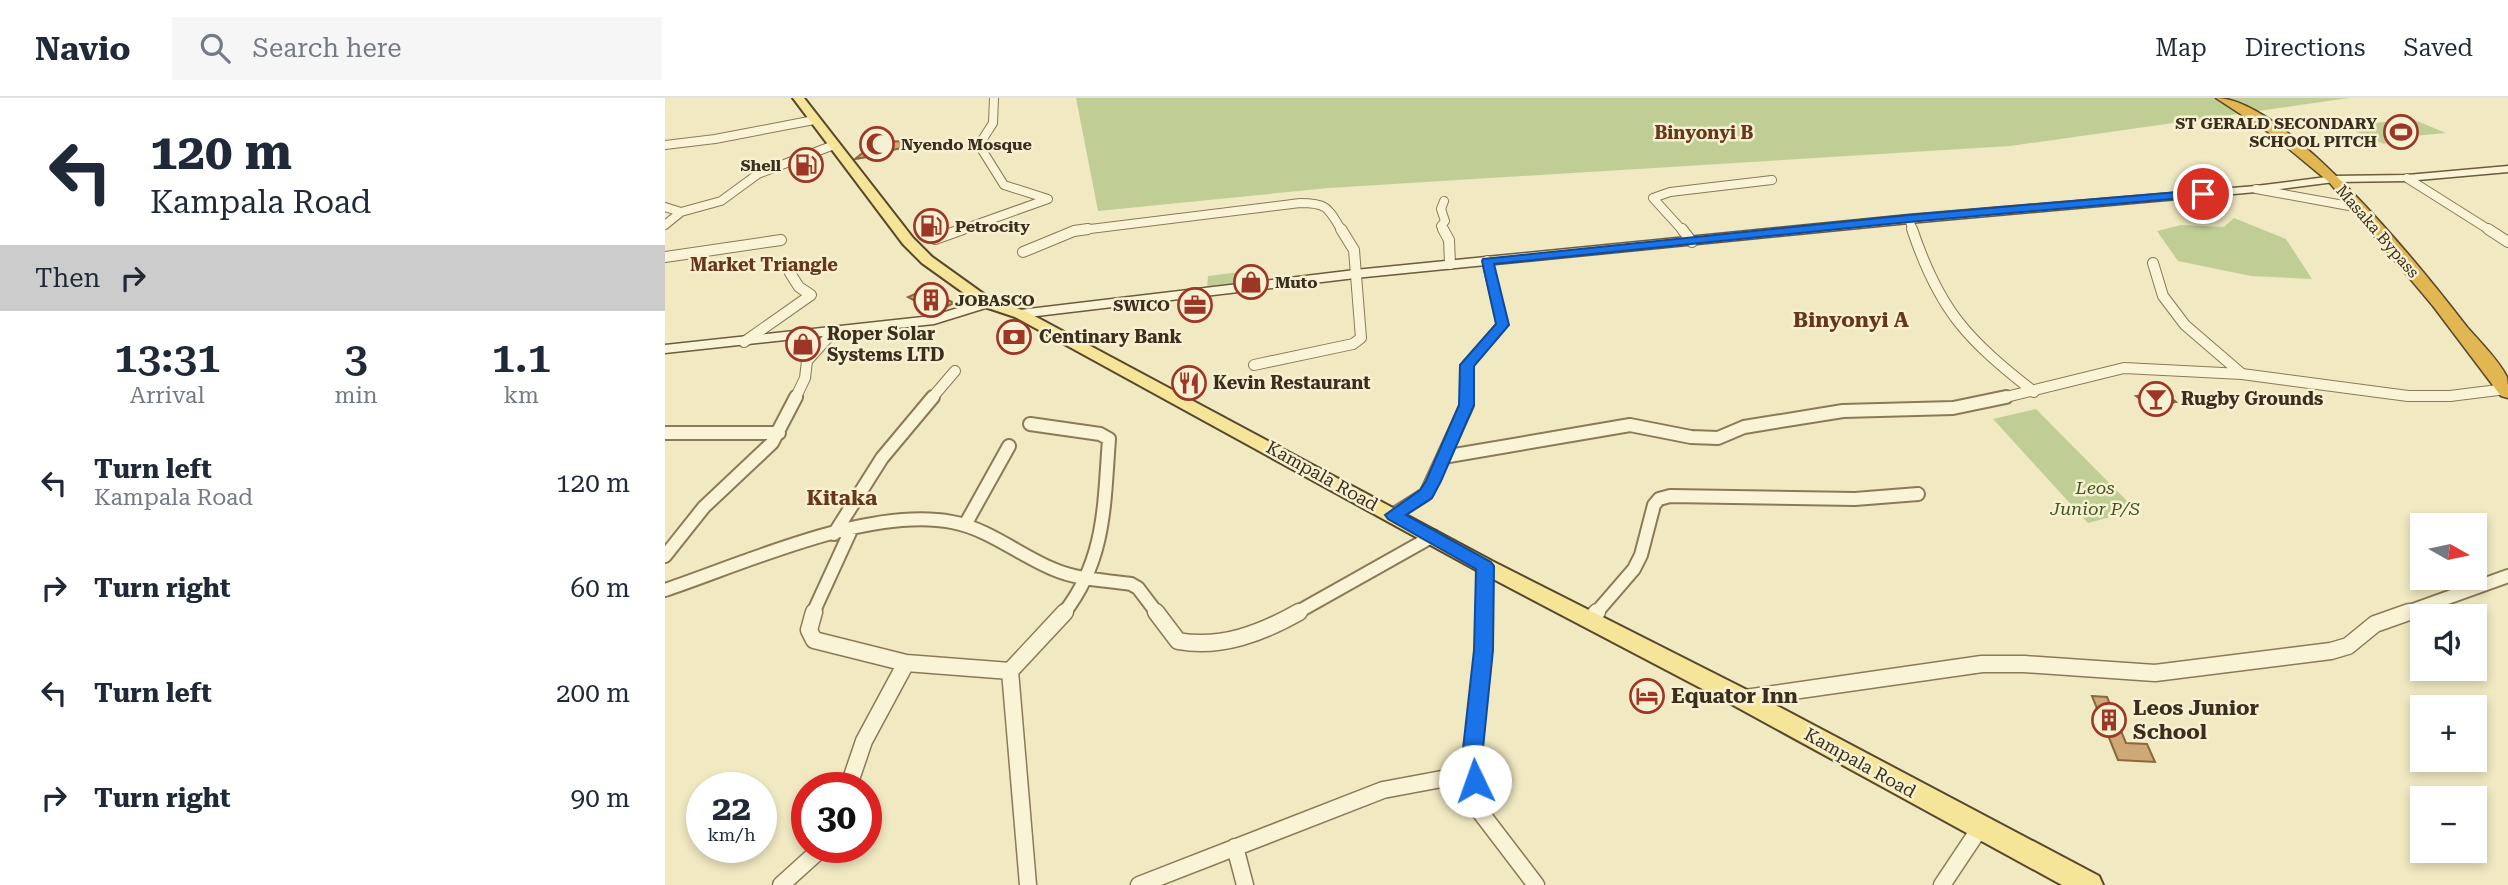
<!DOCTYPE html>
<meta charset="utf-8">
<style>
:root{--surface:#fff;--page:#f6f6f7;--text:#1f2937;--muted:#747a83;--line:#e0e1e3}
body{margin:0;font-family:"Roboto Serif",serif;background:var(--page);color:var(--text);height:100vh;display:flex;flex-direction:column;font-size:26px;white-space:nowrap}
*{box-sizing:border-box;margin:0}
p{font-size:23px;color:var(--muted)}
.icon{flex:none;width:38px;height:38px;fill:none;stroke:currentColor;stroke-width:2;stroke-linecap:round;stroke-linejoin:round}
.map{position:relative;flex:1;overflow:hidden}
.drawer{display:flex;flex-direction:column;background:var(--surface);width:665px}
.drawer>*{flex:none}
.top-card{background:#fff;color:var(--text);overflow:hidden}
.needle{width:46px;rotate:99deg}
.controls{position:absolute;left:1745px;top:415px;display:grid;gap:14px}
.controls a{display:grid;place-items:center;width:77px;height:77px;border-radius:0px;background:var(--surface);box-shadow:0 4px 10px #0003;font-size:35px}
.speed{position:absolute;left:21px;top:674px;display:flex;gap:14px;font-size:35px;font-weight:700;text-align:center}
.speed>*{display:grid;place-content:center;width:91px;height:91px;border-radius:50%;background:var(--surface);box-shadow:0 4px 10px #0003;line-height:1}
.speed small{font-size:18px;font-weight:400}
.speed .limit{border:10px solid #d22;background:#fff;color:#111}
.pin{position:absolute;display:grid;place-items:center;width:60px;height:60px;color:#fff;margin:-30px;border:4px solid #fff;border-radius:50%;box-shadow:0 2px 7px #0007}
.me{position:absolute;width:77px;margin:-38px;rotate:357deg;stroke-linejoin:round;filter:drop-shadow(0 0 5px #0008)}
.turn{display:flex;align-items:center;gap:24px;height:147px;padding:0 35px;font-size:32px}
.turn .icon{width:91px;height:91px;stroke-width:2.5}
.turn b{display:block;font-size:49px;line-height:60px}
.then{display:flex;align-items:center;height:66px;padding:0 35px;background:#0003;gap:14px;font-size:26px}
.eta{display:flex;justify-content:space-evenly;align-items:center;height:119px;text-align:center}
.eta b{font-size:42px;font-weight:600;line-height:49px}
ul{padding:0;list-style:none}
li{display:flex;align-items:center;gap:21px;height:105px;padding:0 35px}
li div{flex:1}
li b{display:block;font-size:26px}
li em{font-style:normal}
header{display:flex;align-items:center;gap:42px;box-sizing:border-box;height:98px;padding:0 35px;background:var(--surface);border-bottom:2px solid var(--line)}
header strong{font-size:33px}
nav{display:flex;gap:38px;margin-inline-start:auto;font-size:24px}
.search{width:490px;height:63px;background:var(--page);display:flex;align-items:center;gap:18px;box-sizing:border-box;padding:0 24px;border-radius:0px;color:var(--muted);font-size:26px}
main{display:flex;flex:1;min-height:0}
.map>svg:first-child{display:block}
</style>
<header>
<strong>Navio</strong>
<div class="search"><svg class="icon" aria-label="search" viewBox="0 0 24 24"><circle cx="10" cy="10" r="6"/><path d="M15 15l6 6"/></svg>Search here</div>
<nav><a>Map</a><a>Directions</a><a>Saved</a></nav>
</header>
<main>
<section class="drawer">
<div class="top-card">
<div class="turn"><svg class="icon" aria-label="left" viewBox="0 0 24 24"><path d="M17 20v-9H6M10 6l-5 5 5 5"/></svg><div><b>120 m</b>Kampala Road</div></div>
<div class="then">Then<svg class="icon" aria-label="right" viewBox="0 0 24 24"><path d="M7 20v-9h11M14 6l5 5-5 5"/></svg></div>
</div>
<div class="eta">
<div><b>13:31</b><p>Arrival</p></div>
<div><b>3</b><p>min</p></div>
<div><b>1.1</b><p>km</p></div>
</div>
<ul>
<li><svg class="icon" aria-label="left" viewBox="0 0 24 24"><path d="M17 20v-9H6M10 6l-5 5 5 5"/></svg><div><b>Turn left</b><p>Kampala Road</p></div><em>120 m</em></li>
<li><svg class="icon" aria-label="right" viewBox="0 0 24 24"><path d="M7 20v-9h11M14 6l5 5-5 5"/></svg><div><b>Turn right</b></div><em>60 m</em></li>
<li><svg class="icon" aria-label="left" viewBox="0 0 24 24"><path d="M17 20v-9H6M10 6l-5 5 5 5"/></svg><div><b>Turn left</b></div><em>200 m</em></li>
<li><svg class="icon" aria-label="right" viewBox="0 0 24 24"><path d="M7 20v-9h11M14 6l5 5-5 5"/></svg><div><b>Turn right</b></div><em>90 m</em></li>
</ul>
</section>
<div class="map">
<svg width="1843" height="787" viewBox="0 0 1843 787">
<rect width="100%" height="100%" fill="#f0e9c2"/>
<path fill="#c0ce96" d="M411 0H1684L1345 48 664 90 433 113Z
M1747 21 1781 35 1749 38 1719 46 1690 33 1700 26Z
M1569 120 1621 141 1647 181 1586 178 1513 163 1492 133 1516 127 1559 129Z
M591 172V181L580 183V186L542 190 543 178Z
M1371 311 1471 412 1423 425 1328 321Z"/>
<path fill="#cfa877" stroke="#8b673d" stroke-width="2" d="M244 43 245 48 223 53 225 55 190 61 211 44Z
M261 191 289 205 271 214 243 199Z
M1497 293 1511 304 1485 309 1471 298Z
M1427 598 1442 599 1461 645 1482 646 1490 664 1453 662Z"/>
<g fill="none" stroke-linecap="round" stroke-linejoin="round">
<g stroke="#8b7a58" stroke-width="10">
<path id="street-far3" d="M0 47 50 41 149 22
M1742 80 1826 133
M1591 91 1695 110
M0 109 16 114
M1244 121 1248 133
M0 127 16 114 56 103 93 76 169 47
M293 133 383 101 339 87 314 47 328 25 329 0
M409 133 635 105C663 105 663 110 677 133
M779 133 776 128 780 123 776 111 779 103
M1018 133 988 100 1005 94 1107 82"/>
</g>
<g stroke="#8b7a58" stroke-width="12">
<path id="street-far2" d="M778 131 784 142 785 166
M1017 131 1027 144
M1247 131C1275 214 1302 241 1369 294
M1823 131 1843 144
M270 141 298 131
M358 154 409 133 423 131
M0 159 116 142
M1488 165 1498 198 1520 227 1577 276
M79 244 146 197 134 189 125 175
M589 267 688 246 696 240 689 152 676 131
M130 301 140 280 142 263 169 233
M266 301 290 273
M802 301V267L837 227 822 163
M1333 301 1459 270 1577 276 1743 298H1785L1841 291"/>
</g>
<g stroke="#8b7a58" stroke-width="16">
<path id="street-far1" d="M365 326 435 336 444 341C439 406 441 461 399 515
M0 335H114
M778 359 965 327 1026 339 1053 340 1079 329 1178 313 1288 310 1341 299
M728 417 761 396 802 307V299
M300 427 344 348
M169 436 217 360 268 299
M0 458 39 409 107 345 131 299
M0 492C80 465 204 408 287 424 324 431 354 457 388 471 413 482 440 482 466 486L473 490 492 515
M148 515 186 432
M631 515 768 438
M819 515 820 468
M931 515 969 471 976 457 989 407 994 401 1005 398 1190 401 1253 396
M1740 515 1843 478"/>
</g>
<g stroke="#8b7a58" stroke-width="19">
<path id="street" d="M149 514 144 532 149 542 241 565 345 573 363 787
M491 514 513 543C556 551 597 535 634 514
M819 514V552L807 660 813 711 871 787
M926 521 932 514
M345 573 400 514
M1080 600 1317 566H1359L1490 575 1666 553 1683 548 1710 526 1744 514
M183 690 199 643 241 565
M570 749 580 787
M116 787 158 749
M474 787 718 692 809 675
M1277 787 1315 730"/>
</g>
<g stroke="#6c5b3c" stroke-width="3">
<path id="secondary" d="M1843 68V74L1742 83 1669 84 1591 94 1244 125 690 180 355 220 348 216 355 212 690 172 1244 117 1591 88 1669 78 1742 77Z
M322 201 327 202V208L269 226 0 255V247L267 218Z"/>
</g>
<g stroke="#58472d" stroke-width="4">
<path id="primary" d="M128 0H139L248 140 267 159 327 202 360 213 827 463 1084 593 1434 778 1438 787H1397L1068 607 813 473 350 219 317 208 257 165 238 146Z"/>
</g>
<g stroke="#58472d" stroke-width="3">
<path id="highway" d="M1551 0C1621 0 1759 173 1802 229 1815 244 1833 261 1842 279 1843 285 1843 294 1843 300L1836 298 1768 208 1664 84 1606 36Z"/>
</g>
<use href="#street-far3" stroke="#faf4d6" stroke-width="8"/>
<use href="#street-far2" stroke="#faf4d6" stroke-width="10"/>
<use href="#street-far1" stroke="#faf4d6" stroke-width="12"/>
<use href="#street" stroke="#faf4d6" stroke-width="16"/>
<use href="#secondary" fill="#faf4d6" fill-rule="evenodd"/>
<use href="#primary" fill="#f4e599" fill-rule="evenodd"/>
<use href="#highway" fill="#e2b650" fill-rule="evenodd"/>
</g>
<path fill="#1a73e8" stroke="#114b97" stroke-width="2" d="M1538 92 1543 96 1541 98 1244 124 829 166 844 227 809 268V307L776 383 767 400 741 417 826 464 829 468 828 552 817 660 821 683 818 690 810 692 803 690 797 660 809 552 811 471 723 421 720 417 755 392 761 383 794 307 795 267 831 226 817 163 818 161 1244 117Z"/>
<defs>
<g id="stadium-ring" transform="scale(1.75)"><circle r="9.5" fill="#f7f1d2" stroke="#9c3626" stroke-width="1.5"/><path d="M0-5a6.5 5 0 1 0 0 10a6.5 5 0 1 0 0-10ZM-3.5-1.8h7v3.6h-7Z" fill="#9c3626"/></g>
<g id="mosque-ring" transform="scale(1.75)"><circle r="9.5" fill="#f7f1d2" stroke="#9c3626" stroke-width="1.5"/><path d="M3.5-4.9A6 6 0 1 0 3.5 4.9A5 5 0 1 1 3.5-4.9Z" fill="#9c3626"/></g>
<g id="fuel-ring" transform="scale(1.75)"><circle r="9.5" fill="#f7f1d2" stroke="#9c3626" stroke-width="1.5"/><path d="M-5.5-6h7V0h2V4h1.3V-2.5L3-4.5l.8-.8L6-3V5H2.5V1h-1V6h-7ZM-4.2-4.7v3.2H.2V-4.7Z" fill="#9c3626"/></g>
<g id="shop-ring" transform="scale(1.75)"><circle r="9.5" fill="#f7f1d2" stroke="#9c3626" stroke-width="1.5"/><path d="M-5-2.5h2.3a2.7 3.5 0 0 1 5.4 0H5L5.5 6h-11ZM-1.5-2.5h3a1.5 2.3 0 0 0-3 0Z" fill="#9c3626"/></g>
<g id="building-ring" transform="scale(1.75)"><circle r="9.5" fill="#f7f1d2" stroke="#9c3626" stroke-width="1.5"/><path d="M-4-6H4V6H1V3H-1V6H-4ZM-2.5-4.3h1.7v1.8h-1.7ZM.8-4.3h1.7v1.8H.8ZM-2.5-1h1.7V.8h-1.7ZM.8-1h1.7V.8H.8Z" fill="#9c3626"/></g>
<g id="office-ring" transform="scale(1.75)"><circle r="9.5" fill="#f7f1d2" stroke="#9c3626" stroke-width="1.5"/><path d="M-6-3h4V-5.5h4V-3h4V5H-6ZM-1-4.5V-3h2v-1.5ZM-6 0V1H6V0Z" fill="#9c3626"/></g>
<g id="bank-ring" transform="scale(1.75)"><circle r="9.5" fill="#f7f1d2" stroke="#9c3626" stroke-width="1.5"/><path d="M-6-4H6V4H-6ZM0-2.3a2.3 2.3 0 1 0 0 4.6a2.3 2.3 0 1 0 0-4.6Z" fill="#9c3626"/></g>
<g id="restaurant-ring" transform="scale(1.75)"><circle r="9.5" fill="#f7f1d2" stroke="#9c3626" stroke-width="1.5"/><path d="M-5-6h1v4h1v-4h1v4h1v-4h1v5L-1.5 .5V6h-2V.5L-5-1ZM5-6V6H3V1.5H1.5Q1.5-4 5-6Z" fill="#9c3626"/></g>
<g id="bar-ring" transform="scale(1.75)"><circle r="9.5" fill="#f7f1d2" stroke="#9c3626" stroke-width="1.5"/><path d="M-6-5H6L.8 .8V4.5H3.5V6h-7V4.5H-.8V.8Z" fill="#9c3626"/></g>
<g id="hotel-ring" transform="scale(1.75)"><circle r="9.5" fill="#f7f1d2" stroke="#9c3626" stroke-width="1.5"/><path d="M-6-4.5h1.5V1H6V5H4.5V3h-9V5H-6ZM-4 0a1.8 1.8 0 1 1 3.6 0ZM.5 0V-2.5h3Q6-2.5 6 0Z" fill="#9c3626"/></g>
</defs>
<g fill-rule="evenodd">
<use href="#stadium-ring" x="1736" y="34"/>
<use href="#mosque-ring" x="212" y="46"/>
<use href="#fuel-ring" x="141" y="67"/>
<use href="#fuel-ring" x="266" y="128"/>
<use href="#shop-ring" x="586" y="184"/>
<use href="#building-ring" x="266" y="202"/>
<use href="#office-ring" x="530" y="207"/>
<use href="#bank-ring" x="349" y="239"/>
<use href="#shop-ring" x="138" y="246"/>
<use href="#restaurant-ring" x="524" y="285"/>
<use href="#bar-ring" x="1491" y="301"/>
<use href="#hotel-ring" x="982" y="598"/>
<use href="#building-ring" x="1444" y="622"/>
</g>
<g text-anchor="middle" stroke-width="5" stroke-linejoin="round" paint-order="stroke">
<g font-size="16" font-weight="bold" fill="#3a2f1d" stroke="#f7f1d2" text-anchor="start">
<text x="1712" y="31" text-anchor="end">ST GERALD SECONDARY<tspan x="1712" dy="18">SCHOOL PITCH</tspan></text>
<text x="236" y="52">Nyendo Mosque</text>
<text x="116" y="73" text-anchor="end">Shell</text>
<text x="290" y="134">Petrocity</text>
<text x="610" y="190">Muto</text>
<text x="290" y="208">JOBASCO</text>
<text x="505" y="213" text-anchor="end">SWICO</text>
</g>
<g font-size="16" fill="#3a2f1d" stroke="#f7f1d2">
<text transform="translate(1713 133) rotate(49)" y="6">Masaka Bypass</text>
</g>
<g font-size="18" font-weight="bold" fill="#68361b" stroke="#f7f1d2">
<text x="1039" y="41">Binyonyi B</text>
<text x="99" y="173">Market Triangle</text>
</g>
<g font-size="18" font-weight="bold" fill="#3a2f1d" stroke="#f7f1d2" text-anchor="start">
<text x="162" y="242">Roper Solar<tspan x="162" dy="21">Systems LTD</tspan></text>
<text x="374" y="245">Centinary Bank</text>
<text x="548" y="291">Kevin Restaurant</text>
<text x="1516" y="307">Rugby Grounds</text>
</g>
<g font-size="18" fill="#3a2f1d" stroke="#f7f1d2">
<text transform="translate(657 378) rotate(29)" y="6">Kampala Road</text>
<text transform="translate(1195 665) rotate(29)" y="6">Kampala Road</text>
</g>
<g font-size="18" font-style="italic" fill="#435723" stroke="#f7f1d2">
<text x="1430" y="396">Leos<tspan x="1430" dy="21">Junior P/S</tspan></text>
</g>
<g font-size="21" font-weight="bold" fill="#68361b" stroke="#f7f1d2">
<text x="1186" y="229">Binyonyi A</text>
<text x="177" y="407">Kitaka</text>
</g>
<g font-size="21" font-weight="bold" fill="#3a2f1d" stroke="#f7f1d2" text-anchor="start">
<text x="1006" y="605">Equator Inn</text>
<text x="1468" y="617">Leos Junior<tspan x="1468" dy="24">School</tspan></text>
</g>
</g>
</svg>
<div class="controls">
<a><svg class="needle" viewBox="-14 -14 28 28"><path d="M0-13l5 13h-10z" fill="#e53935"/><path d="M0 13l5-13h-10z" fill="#747a83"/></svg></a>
<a><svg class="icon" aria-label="sound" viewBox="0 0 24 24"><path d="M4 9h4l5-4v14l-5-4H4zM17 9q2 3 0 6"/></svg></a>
<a>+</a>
<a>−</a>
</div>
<div class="speed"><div>22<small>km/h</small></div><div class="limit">30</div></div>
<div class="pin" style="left:1538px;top:96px;background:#d93025"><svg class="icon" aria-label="arrive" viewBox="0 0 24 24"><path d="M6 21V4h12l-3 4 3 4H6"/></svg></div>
<svg class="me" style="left:810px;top:683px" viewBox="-20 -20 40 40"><circle r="19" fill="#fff"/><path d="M0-13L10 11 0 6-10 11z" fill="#1a73e8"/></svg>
</div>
</main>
